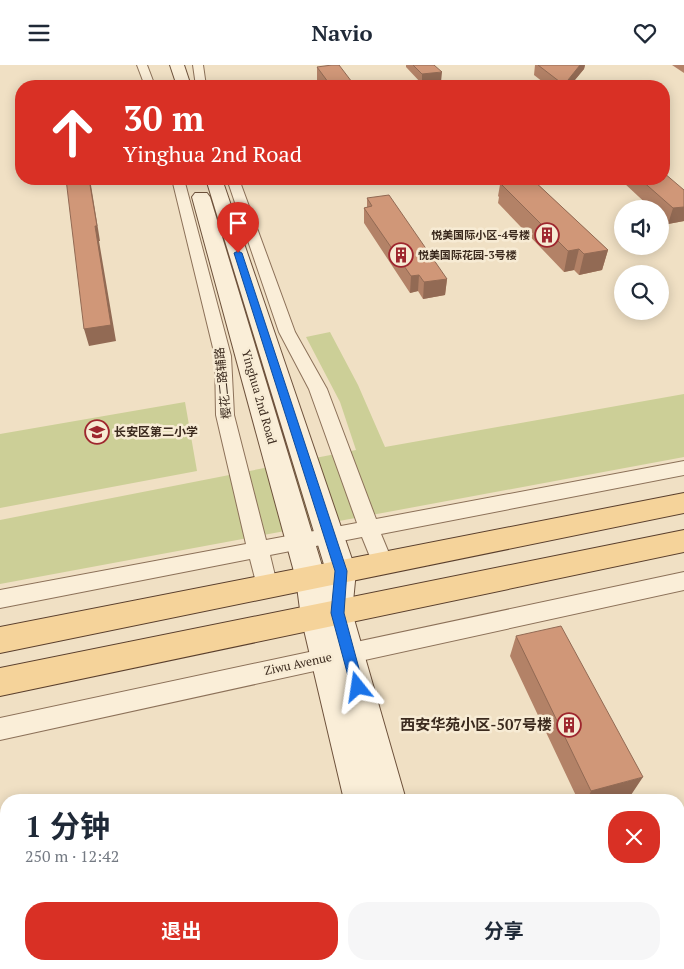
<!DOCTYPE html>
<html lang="zh">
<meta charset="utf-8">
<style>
:root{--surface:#fff;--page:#f6f6f7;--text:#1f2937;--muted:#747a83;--accent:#d93025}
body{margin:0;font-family:"PT Serif","Noto Sans SC",serif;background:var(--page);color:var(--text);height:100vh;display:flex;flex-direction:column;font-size:19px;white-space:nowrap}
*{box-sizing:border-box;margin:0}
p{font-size:16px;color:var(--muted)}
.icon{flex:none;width:28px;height:28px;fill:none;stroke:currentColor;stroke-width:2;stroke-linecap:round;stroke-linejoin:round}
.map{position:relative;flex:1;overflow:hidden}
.panel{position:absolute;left:0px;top:729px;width:685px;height:176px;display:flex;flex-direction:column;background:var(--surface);border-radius:20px 20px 0 0;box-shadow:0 2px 12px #0003}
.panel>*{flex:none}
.guide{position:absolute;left:15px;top:15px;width:655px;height:105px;border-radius:20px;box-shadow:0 2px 12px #0003;background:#d93025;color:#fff;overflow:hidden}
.controls{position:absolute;left:614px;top:135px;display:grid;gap:10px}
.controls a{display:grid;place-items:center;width:55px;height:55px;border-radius:50%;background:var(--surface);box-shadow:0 2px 12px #0003;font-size:25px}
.pin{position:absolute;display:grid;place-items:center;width:42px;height:42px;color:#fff;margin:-51px -21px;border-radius:50% 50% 50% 0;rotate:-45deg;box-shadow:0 0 5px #0007}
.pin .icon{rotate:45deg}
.me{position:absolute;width:55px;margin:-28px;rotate:345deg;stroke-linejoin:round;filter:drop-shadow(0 0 4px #0008)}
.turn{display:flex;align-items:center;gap:18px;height:105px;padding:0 25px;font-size:22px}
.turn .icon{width:65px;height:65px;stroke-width:2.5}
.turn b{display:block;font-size:35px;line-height:42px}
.round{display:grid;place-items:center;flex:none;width:52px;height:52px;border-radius:20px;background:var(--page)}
.head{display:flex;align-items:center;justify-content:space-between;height:85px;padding:0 25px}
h1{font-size:30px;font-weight:700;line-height:38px}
.action{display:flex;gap:10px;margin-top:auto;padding:10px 25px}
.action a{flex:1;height:58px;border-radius:20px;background:var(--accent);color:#fff;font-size:20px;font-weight:700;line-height:58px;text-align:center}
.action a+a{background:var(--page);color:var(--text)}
header{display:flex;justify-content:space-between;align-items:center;height:65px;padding:0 25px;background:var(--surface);font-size:22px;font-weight:700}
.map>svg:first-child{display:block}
</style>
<header><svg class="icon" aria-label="menu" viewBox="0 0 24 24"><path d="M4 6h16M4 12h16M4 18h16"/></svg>Navio<svg class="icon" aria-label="heart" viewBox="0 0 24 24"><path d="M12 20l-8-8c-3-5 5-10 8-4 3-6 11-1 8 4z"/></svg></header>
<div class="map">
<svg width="684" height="904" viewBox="0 0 684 904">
<rect width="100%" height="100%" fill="#f0e0c4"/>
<path fill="#cccf97" d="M330 267 358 320 385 382 684 329V392L0 519V455L356 385 340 337 306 272Z
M185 337 197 406 0 443V369Z"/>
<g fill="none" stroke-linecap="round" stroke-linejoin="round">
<g stroke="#8c7159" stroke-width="2">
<path id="street" d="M137 0H147L155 21H145Z
M193 0H203L206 21H196Z
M172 114H184L231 291 234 350 266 475 357 458 309 324 279 267 227 114H239L295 267 327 324 376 454 684 396V410L381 469 393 498 389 504 382 506 375 504 362 472 270 490 278 523 275 529 267 532 259 529 250 494 0 543V525L246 479 216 350 215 291Z
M684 507V525L0 675V653Z"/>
</g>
<g stroke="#6e523c" stroke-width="2">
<path id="secondary" d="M170 0H184L191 21H177Z
M206 114H222L356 506 352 547 406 735H344L301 552 296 514 192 132 195 128H207L210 132 326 514V506Z
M383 899H454L456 904H384Z"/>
</g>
<g stroke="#5a3f2d" stroke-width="2">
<path id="primary" d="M684 428V448L0 588V562Z
M684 465V487L0 631V603Z"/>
</g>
<use href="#street" fill="#faeed8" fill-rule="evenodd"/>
<use href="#secondary" fill="#faeed8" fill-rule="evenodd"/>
<use href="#primary" fill="#f5d39a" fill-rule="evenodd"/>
</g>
<path fill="#b38267" d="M406 0H434L441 17 422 19 406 2Z
M535 0H585L584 4 573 17 578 21H548L534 10Z
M672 0H684V8Z
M317 2 355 21H322L317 15Z
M501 114H532L608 185 602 205 579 210 574 205 564 207 498 138 499 132 498 131Z
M625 114H664L684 125V156L668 159 660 151V144H652L624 118Z
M367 133 447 214 445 230 423 234 418 226 410 228 364 158V143L367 142Z
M516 571 631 730 612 735H578L510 591Z
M555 899H627L629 904H557Z
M654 899H679L684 904H657Z"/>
<path fill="#926a54" d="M580 0H585L584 4 570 21H563Z
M442 7 441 17 422 19V9Z
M89 114H90L100 176H99L116 276 89 281 84 264Z
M337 114H357L337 117Z
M684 142V156L668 159 673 143Z
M579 184 574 205 564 207 568 186Z
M608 185 602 205 579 210 584 189Z
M419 210 418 226 410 228 411 211Z
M447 214 445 230 423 234 424 217Z
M643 712 631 730 612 735H587L591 726Z"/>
<path fill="#d09778" stroke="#926a54" d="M332 0H339L355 21H331L317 2Z
M413 0H434L442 7 422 9Z
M538 0H580L564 20Z
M572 16 578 21H567Z
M664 108 684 125V142L673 143 640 114H664Z
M66 114H89L97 161H95L111 260 84 264Z
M503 114H532L608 185 584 189 579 184 568 186 501 119 507 118Z
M389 130 447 214 424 217 419 210 411 211 364 143 372 141 367 133Z
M561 561 643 712 591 726 516 571Z
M684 804V904H677L675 899H679V805Z
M162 899H257L258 904H162Z
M566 899H627L629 904H567Z"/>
<path fill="#1a73e8" stroke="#114b97" d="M238 186 242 188 347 506 344 548 364 622 362 626 358 628 353 626 351 622 331 548 335 506 234 188Z"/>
<defs>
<g id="building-ring" transform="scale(1.25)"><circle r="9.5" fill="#f7ebd4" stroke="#9e262e" stroke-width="1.5"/><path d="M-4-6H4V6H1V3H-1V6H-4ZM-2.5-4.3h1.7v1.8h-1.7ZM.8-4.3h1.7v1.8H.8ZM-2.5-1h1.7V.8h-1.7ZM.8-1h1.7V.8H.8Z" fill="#9e262e"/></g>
<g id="school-ring" transform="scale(1.25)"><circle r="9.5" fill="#f7ebd4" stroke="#9e262e" stroke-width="1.5"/><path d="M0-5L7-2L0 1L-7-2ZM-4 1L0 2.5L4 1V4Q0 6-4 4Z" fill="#9e262e"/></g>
</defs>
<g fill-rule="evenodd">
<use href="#building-ring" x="547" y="170"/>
<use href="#building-ring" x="401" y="190"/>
<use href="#school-ring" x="97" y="367"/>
<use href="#building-ring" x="569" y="660"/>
</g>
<g text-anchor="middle" stroke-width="5" stroke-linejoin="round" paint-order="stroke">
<g font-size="11" font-weight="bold" fill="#3b2a1e" stroke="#f7ebd4" text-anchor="end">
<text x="530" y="174">悦美国际小区-4号楼</text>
<text x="418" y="194" text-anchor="start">悦美国际花园-3号楼</text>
</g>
<g font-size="12" fill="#3b2a1e" stroke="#f7ebd4">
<text transform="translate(223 318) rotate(-96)" y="4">樱花二路辅路</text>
<text transform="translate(259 332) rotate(74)" y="4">Yinghua 2nd Road</text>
<text transform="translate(298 599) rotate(-12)" y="4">Ziwu Avenue</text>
</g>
<g font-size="12" font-weight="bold" fill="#3b2a1e" stroke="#f7ebd4" text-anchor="start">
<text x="114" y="371">长安区第二小学</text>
</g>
<g font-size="15" font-weight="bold" fill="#3b2a1e" stroke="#f7ebd4" text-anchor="end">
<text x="552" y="665">西安华苑小区-507号楼</text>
</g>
</g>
</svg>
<div class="controls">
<a><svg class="icon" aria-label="sound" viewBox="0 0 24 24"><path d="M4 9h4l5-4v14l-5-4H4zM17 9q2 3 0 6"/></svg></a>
<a><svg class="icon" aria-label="search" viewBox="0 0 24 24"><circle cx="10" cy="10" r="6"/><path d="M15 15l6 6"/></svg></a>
</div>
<div class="pin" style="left:238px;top:188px;background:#d93025"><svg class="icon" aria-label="arrive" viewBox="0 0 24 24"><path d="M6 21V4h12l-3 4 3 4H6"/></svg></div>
<svg class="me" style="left:358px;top:622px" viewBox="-20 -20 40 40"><path d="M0-17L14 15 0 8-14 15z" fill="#1a73e8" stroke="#fff" stroke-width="4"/></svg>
<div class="guide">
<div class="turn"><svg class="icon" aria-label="ahead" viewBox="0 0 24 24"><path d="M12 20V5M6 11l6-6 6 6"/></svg><div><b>30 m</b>Yinghua 2nd Road</div></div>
</div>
<section class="panel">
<div class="head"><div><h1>1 分钟</h1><p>250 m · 12:42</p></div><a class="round" style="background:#d93025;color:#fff"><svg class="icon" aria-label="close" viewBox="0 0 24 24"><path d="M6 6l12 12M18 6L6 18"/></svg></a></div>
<div class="action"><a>退出</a><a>分享</a></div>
</section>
</div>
